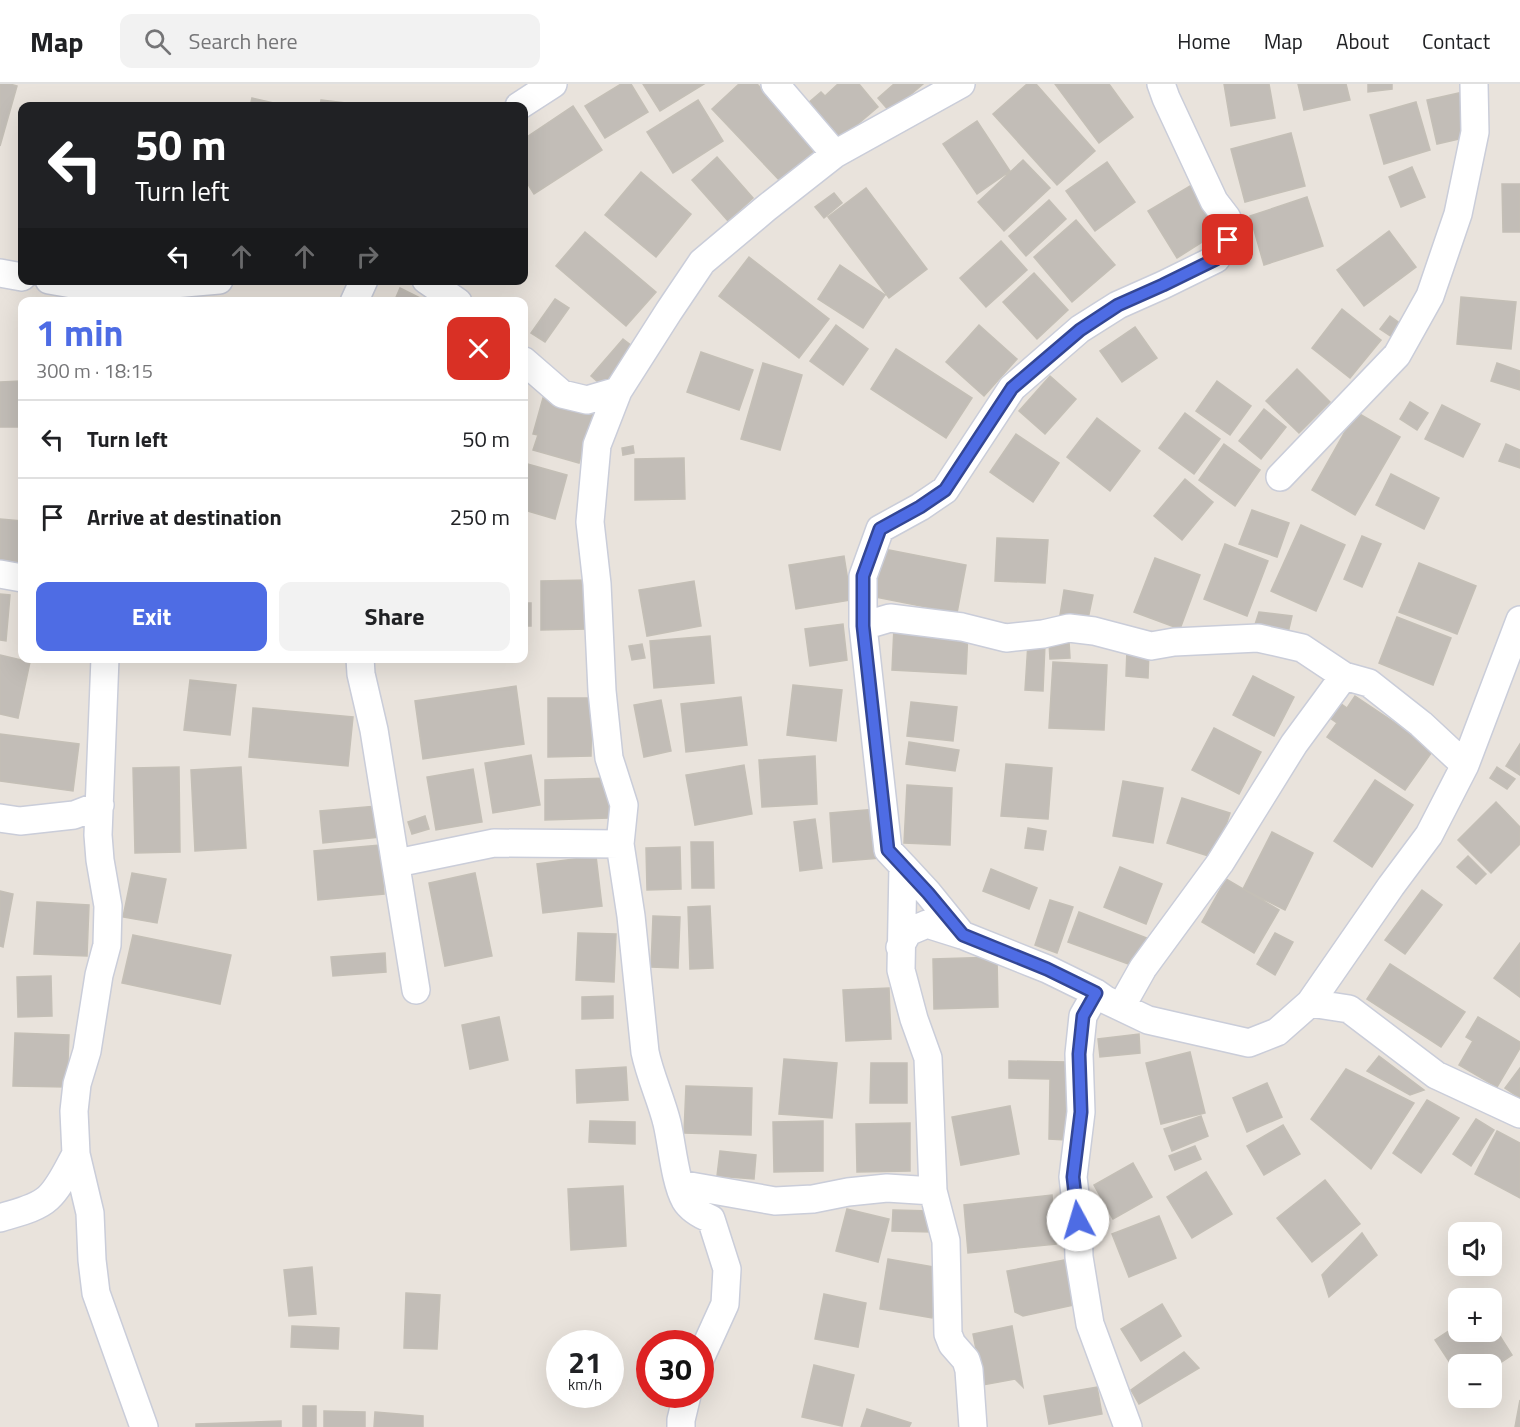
<!DOCTYPE html>
<meta charset="utf-8">
<style>
:root{--surface:#fff;--page:#f2f2f2;--text:#202124;--muted:#757577;--line:#e0e0e0;--accent:#4e6ce4}
body{margin:0;font-family:"Titillium Web",sans-serif;background:var(--page);color:var(--text);height:100vh;display:flex;flex-direction:column;font-size:22px;white-space:nowrap}
*{box-sizing:border-box;margin:0}
p{font-size:20px;color:var(--muted)}
.icon{flex:none;width:33px;height:33px;fill:none;stroke:currentColor;stroke-width:2;stroke-linecap:round;stroke-linejoin:round}
.map{position:relative;flex:1;overflow:hidden}
.drawer{position:absolute;left:18px;top:213px;width:510px;height:366px;display:flex;flex-direction:column;background:var(--surface);border-radius:12px;box-shadow:0 6px 24px #0002}
.drawer>*{flex:none}
.top-card{position:absolute;left:18px;top:18px;width:510px;height:183px;border-radius:12px;box-shadow:0 6px 24px #0002;background:#202124;color:#fff;overflow:hidden}
.controls{position:absolute;left:1448px;top:1138px;display:grid;gap:12px}
.controls a{display:grid;place-items:center;width:54px;height:54px;border-radius:12px;background:var(--surface);box-shadow:0 6px 24px #0002;font-size:30px}
.speed{position:absolute;left:546px;top:1246px;display:flex;gap:12px;font-size:30px;font-weight:700;text-align:center}
.speed>*{display:grid;place-content:center;width:78px;height:78px;border-radius:50%;background:var(--surface);box-shadow:0 6px 24px #0002;line-height:1}
.speed small{font-size:15px;font-weight:400}
.speed .limit{border:9px solid #d22;background:#fff;color:#111}
.pin{position:absolute;display:grid;place-items:center;width:51px;height:51px;color:#fff;margin:-26px;border-radius:12px;box-shadow:0 3px 9px #0006}
.me{position:absolute;width:66px;margin:-33px;rotate:354deg;stroke-linejoin:round;filter:drop-shadow(0 0 4px #0008)}
.turn{display:flex;align-items:center;gap:21px;height:126px;padding:0 18px;font-size:27px}
.turn .icon{width:78px;height:78px;stroke-width:2.5}
.turn b{display:block;font-size:42px;line-height:51px}
.lanes{display:flex;align-items:center;height:57px;padding:0 18px;background:#0003;justify-content:center;gap:30px;direction:ltr}
.lanes .off{opacity:.35}
.round{display:grid;place-items:center;flex:none;width:63px;height:63px;border-radius:12px;background:var(--page)}
.summary{display:flex;align-items:center;justify-content:space-between;height:102px;padding:0 18px}
h1{font-size:36px;font-weight:700;line-height:45px;color:var(--accent)}
.primary-button{display:flex;gap:12px;margin-top:auto;padding:12px 18px}
.primary-button a{flex:1;height:69px;border-radius:12px;background:var(--accent);color:#fff;font-size:24px;font-weight:700;line-height:69px;text-align:center}
.primary-button a+a{background:var(--page);color:var(--text)}
ul{padding:0;list-style:none}
li{display:flex;align-items:center;gap:18px;height:78px;padding:0 18px;border-top:2px solid var(--line)}
li div{flex:1}
li b{display:block;font-size:22px}
li em{font-style:normal}
header{display:flex;align-items:center;gap:36px;box-sizing:border-box;height:84px;padding:0 30px;background:var(--surface);border-bottom:2px solid var(--line)}
header strong{font-size:28px}
nav{display:flex;gap:33px;margin-inline-start:auto;font-size:21px}
.search{width:420px;height:54px;background:var(--page);display:flex;align-items:center;gap:15px;box-sizing:border-box;padding:0 21px;border-radius:12px;color:var(--muted);font-size:22px}
.map>svg:first-child{display:block}
</style>
<header>
<strong>Map</strong>
<div class="search"><svg class="icon" aria-label="search" viewBox="0 0 24 24"><circle cx="10" cy="10" r="6"/><path d="M15 15l6 6"/></svg>Search here</div>
<nav><a>Home</a><a>Map</a><a>About</a><a>Contact</a></nav>
</header>
<div class="map">
<svg width="1520" height="1343" viewBox="0 0 1520 1343">
<rect width="100%" height="100%" fill="#e9e3dc"/>
<path fill="#c2bdb7" stroke="#c4bfb6" stroke-width="1.5" d="M0 0H10L17 2 0 62Z
M621 0H631L648 28 605 54 585 22Z
M643 0H704L660 27Z
M739 0H757L817 64 781 98 712 25Z
M838 0H859L878 23 839 56 808 19 821 8 825 12Z
M894 0H923L890 28 878 14Z
M1027 0H1036L1095 67 1057 101 993 30Z
M1055 0H1109L1133 33 1099 59Z
M1224 0H1269L1275 34 1231 42Z
M1298 0H1346L1350 16 1304 26Z
M1368 0H1392V5L1368 8Z
M1459 9 1468 53 1437 60 1427 16Z
M252 14 283 21V22H250Z
M321 16 354 20V22H320Z
M698 16 723 57 673 89 647 48Z
M1416 18 1430 66 1384 80 1370 31Z
M573 22 602 66 534 110 524 94V55Z
M977 37 1010 87 977 110 943 60Z
M1291 49 1305 102 1245 118 1231 65Z
M717 73 753 114 728 137 692 96Z
M1023 76 1050 104 1004 147 978 118Z
M1107 78 1135 118 1095 147 1066 107Z
M1412 83 1425 113 1401 123 1389 93Z
M641 88 691 130 656 173 605 131Z
M1502 100H1520V148H1503Z
M1190 102 1218 148 1177 174 1148 127Z
M866 104 927 185 889 214 828 133Z
M834 109 842 119 824 134 815 123Z
M1307 113 1323 162 1264 181 1250 132Z
M1049 116 1066 135 1026 172 1009 152Z
M1076 136 1115 181 1072 218 1034 173Z
M1389 147 1416 183 1364 222 1337 186Z
M585 148 656 208 626 242 556 182Z
M1001 157 1027 186 986 223 960 194Z
M749 173 829 235 799 274 719 212Z
M840 181 885 211 863 244 818 215Z
M1034 189 1068 226 1037 255 1003 218Z
M400 204 428 218H394Z
M1461 213 1516 218 1511 265 1457 260Z
M555 215 569 224 545 258 531 249Z
M1342 225 1381 256 1350 294 1312 264Z
M1390 232 1405 243 1395 255 1380 245Z
M836 241 868 265 843 301 810 277Z
M979 241 1017 275 984 312 946 278Z
M1135 243 1157 274 1122 298 1100 267Z
M623 255 640 268 607 306 591 292Z
M896 265 972 314 946 354 871 305Z
M701 268 753 286 739 326 687 308Z
M763 279 802 291 780 366 741 355Z
M1497 279 1520 287V306L1491 297Z
M1297 285 1330 318 1299 349 1266 317Z
M1050 292 1076 315 1045 350 1019 327Z
M21 297 22 343H0V298Z
M1217 297 1251 322 1230 351 1196 327Z
M543 314 594 329 579 379 533 366 538 351 533 350Z
M1410 318 1428 329 1417 346 1400 335Z
M1442 321 1480 340 1463 373 1425 355Z
M1264 325 1286 343 1261 375 1239 357Z
M1356 328 1400 353 1355 431 1312 406Z
M1185 329 1220 355 1194 390 1159 364Z
M1097 334 1140 367 1110 407 1067 373Z
M1016 350 1059 379 1033 418 990 388Z
M1224 360 1260 386 1235 422 1199 396Z
M1506 360 1520 366V384L1499 377Z
M633 362 634 369 623 371 622 364Z
M684 374 685 415 635 416V375Z
M524 379 567 391 555 435 524 426Z
M1391 390 1439 414 1424 445 1376 421Z
M1185 395 1213 418 1182 456 1154 432Z
M1252 426 1289 439 1277 473 1239 460Z
M0 435 22 437V480L0 479Z
M1301 441 1345 461 1316 527 1271 507Z
M1362 452 1381 460 1362 503 1344 495Z
M997 454 1048 456 1045 499 995 497Z
M1225 460 1268 477 1247 532 1204 515Z
M884 465 966 481 957 529 875 513Z
M844 472 851 516 796 525 789 481Z
M1155 474 1200 491 1180 545 1134 528Z
M1419 479 1476 502 1457 550 1399 528Z
M587 496 588 545 541 546V497Z
M694 497 701 542 647 552 639 506Z
M1064 506 1093 511 1088 535 1060 531Z
M0 510 10 511 6 557 0 556Z
M524 519H531V542H524Z
M1259 528 1292 532 1286 557 1252 550Z
M1397 533 1451 554 1433 601 1379 579Z
M843 540 847 576 810 582 805 545Z
M894 543 968 547 966 590 892 586Z
M710 552 714 599 654 604 650 557Z
M1069 557 1070 574 1050 575 1049 558Z
M1028 559 1045 560 1043 607 1025 606Z
M642 560 645 574 632 576 629 562Z
M1127 565 1149 566 1148 594 1126 592Z
M0 571 30 578 18 634 0 630Z
M1053 578 1107 581 1104 646 1049 644Z
M1253 592 1294 613 1274 652 1233 631Z
M190 596 236 601 230 651 184 646Z
M793 601 842 606 836 657 787 651Z
M516 602 524 660 423 675 415 617Z
M1355 612 1434 665 1405 706 1327 653 1337 639 1330 634 1340 619 1347 624Z
M741 613 747 661 686 668 681 620Z
M548 614H592L591 672 548 673Z
M661 616 671 667 644 673 634 621Z
M911 618 957 623 953 657 907 652Z
M253 624 353 633 348 682 249 673Z
M1214 644 1261 668 1239 710 1192 686Z
M0 650 79 660 73 707 0 697Z
M909 658 959 666 955 687 906 680Z
M1520 660V691L1506 682Z
M531 671 540 721 493 729 485 679Z
M815 672 817 720 762 723 759 676Z
M1006 680 1052 684 1048 735 1001 732Z
M744 681 752 730 695 741 686 691Z
M179 683 180 768 135 769 133 684Z
M241 683 246 764 195 767 191 686Z
M1497 683 1515 695 1507 705 1490 694Z
M473 685 482 738 436 746 427 693Z
M609 694V734L545 736V696Z
M1375 696 1413 721 1372 783 1334 757Z
M1123 697 1163 704 1153 759 1113 752Z
M907 701 952 704 950 761 904 759Z
M1182 714 1230 729 1215 774 1167 759Z
M1496 718 1520 743V760L1491 789 1458 756Z
M377 722 380 753 323 759 320 727Z
M877 725 880 774 833 778 830 729Z
M425 732 429 745 412 750 408 738Z
M815 735 822 784 800 787 794 738Z
M1028 744 1046 747 1043 766 1025 764Z
M1272 748 1313 769 1285 826 1243 805Z
M691 758H713L714 804H692Z
M380 761 384 810 318 816 314 767Z
M680 763 681 805 647 806 646 764Z
M596 772 602 822 543 829 537 780Z
M1468 772 1486 790 1476 800 1457 783Z
M1120 783 1162 800 1146 840 1104 823Z
M991 785 1037 804 1029 825 983 807Z
M132 789 166 795 157 839 123 833Z
M475 789 492 872 445 882 429 799Z
M1226 795 1279 826 1254 869 1202 838Z
M1422 806 1442 821 1405 870 1385 856Z
M0 807 13 810 3 863 0 862Z
M1050 816 1073 823 1057 869 1035 861Z
M37 818 89 821 87 872 34 870Z
M710 822 713 884 690 885 688 823Z
M1079 828 1149 855 1134 882 1068 858Z
M653 832 680 833 678 884 651 883Z
M578 849 616 850 614 898 576 896Z
M1275 849 1293 858 1275 891 1257 880Z
M133 851 231 871 220 920 122 899Z
M1520 859V913L1494 894Z
M385 869 386 888 333 892 331 873Z
M997 873 998 923 934 925 933 875Z
M1390 880 1465 928 1441 963 1367 915Z
M51 892 52 932 18 933 17 893Z
M889 904 891 955 846 957 843 906Z
M613 912V934L582 935V913Z
M499 933 508 976 470 985 462 941Z
M1478 933 1520 958V964L1497 1003 1459 981 1473 957 1466 953Z
M15 949 69 951 67 1003 13 1002Z
M1139 950 1140 969 1100 973 1098 955Z
M1190 968 1205 1029 1161 1040 1146 979Z
M1379 972 1424 1006 1410 1011 1367 987Z
M784 975 837 979 832 1034 779 1030Z
M1009 977 1068 978 1066 1056 1049 1055 1050 995 1009 994Z
M871 979H907V1019H870Z
M626 983 628 1016 577 1019 576 986Z
M1520 984V1014L1505 1004Z
M1346 985 1414 1019 1371 1085 1311 1035Z
M1267 999 1282 1033 1247 1048 1233 1014Z
M686 1002 752 1004 751 1051 684 1049Z
M1427 1016 1459 1034 1421 1089 1393 1069Z
M1010 1022 1019 1070 961 1081 952 1033Z
M1201 1032 1208 1052 1172 1067 1164 1045Z
M1476 1035 1494 1046 1471 1082 1453 1070Z
M590 1037 635 1038V1060L589 1058Z
M823 1037V1087L774 1088 773 1038Z
M910 1039V1087L857 1088 856 1040Z
M1283 1041 1300 1070 1264 1091 1247 1062Z
M1497 1047 1520 1059V1114L1475 1090Z
M1195 1062 1201 1075 1175 1086 1169 1072Z
M720 1067 756 1071 754 1095 717 1092Z
M1133 1079 1152 1113 1113 1135 1094 1101Z
M1206 1088 1232 1130 1192 1154 1167 1113Z
M1325 1096 1360 1140 1312 1178 1277 1134Z
M623 1102 626 1162 571 1166 568 1105Z
M1052 1111 1056 1160 968 1169 964 1121Z
M847 1125 889 1135 878 1178 836 1167Z
M893 1126 933 1127 932 1148 892 1147Z
M1159 1132 1176 1174 1129 1193 1112 1150Z
M1362 1149 1377 1171 1329 1213 1322 1191Z
M888 1175 940 1184 932 1234 880 1225Z
M1065 1176 1074 1221 1023 1232 1015 1228 1007 1187Z
M312 1183 316 1230 289 1232 284 1186Z
M406 1209 440 1211 437 1265 404 1264Z
M824 1210 866 1219 858 1263 815 1255Z
M1162 1220 1181 1252 1141 1277 1121 1245Z
M1491 1238 1512 1271 1491 1285V1281H1458V1291L1435 1256 1458 1241V1248H1491Z
M292 1242 339 1244 338 1265 291 1263Z
M1012 1242 1023 1303 1015 1295 983 1301 973 1250Z
M1184 1268 1199 1284 1139 1320 1131 1306Z
M814 1281 854 1291 842 1342 802 1333Z
M1097 1303 1102 1330 1049 1340 1044 1312Z
M1520 1316V1343H1515Z
M303 1322H316V1343H303Z
M867 1325 911 1339 909 1343H861Z
M324 1327 365 1328V1343H324Z
M375 1328 423 1332V1343H374Z
M281 1337V1343H196V1340Z"/>
<g fill="none" stroke-linecap="round" stroke-linejoin="round">
<g stroke="#cacdd9" stroke-width="30">
<path id="minor" d="M775 0 835 70
M519 22 553 0
M0 189 22 193
M49 196 95 204 162 201 219 196
M426 196 458 218
M354 218 364 196
M524 277 562 310 587 316 618 307
M1280 393 1397 271 1430 212 1458 130 1475 48 1474 0
M0 490 22 494
M863 542 890 534 962 543 1006 554 1043 550 1069 544 1094 547 1151 562 1174 558 1258 554 1302 564 1344 592 1369 599 1421 640 1465 681
M105 574 98 751 100 776 108 822 107 861 99 891 87 967 77 1000 74 1027 76 1070 90 1129 92 1176 96 1209 144 1343
M360 574 361 590 374 646 416 906
M0 734 20 737 74 731 100 721
M397 779 494 759 620 760
M903 782 928 809 962 851
M900 863 908 848 927 840 962 851 1047 885 1096 909 1106 916 1148 936 1249 959 1277 948 1310 919 1391 802 1429 751 1465 681 1520 536
M1096 909 1083 932 1079 970 1081 1028 1073 1093 1078 1136 1079 1173 1090 1240 1128 1343
M1310 919 1349 925 1436 991 1520 1030
M1121 923 1143 884 1220 779 1294 660 1344 592
M679 1100 775 1117 813 1115 848 1108 887 1104 933 1107
M0 1134C15 1129 36 1125 48 1114 60 1103 68 1084 76 1070
M700 1275 725 1220 727 1185 711 1135C701 1131 691 1126 685 1116 675 1098 672 1060 667 1039 661 1015 650 992 645 968L631 832 620 760 624 721 609 674 602 607 597 500 590 438 597 361 618 307 669 227 702 178 765 125 835 70 961 0
M681 1343V1336L687 1311
M973 1343 969 1286 966 1276 952 1260 948 1250 946 1157 933 1107 928 974 914 935 901 886 903 782 888 766 863 542V492L880 445 920 423 945 406 1012 304 1080 245 1118 221 1163 201 1216 175 1228 156 1227 134 1214 117 1166 14 1161 0"/>
</g>
<use href="#minor" stroke="#fff" stroke-width="27"/>
</g>
<g fill="none" stroke-linecap="round" stroke-linejoin="round">
<g stroke="#334694" stroke-width="15">
<path id="route" d="M1078 1136 1073 1093 1081 1028 1079 970 1083 932 1096 909 1047 885 963 851 928 809 888 766 863 542V492L880 445 920 423 945 406 1012 304 1080 246 1118 221 1163 201 1216 175 1228 156"/>
</g>
<use href="#route" stroke="#4e6ce4" stroke-width="10"/>
</g>
</svg>
<div class="controls">
<a><svg class="icon" aria-label="sound" viewBox="0 0 24 24"><path d="M4 9h4l5-4v14l-5-4H4zM17 9q2 3 0 6"/></svg></a>
<a>+</a>
<a>−</a>
</div>
<div class="speed"><div>21<small>km/h</small></div><div class="limit">30</div></div>
<div class="pin" style="left:1228px;top:156px;background:#d93025"><svg class="icon" aria-label="arrive" viewBox="0 0 24 24"><path d="M6 21V4h12l-3 4 3 4H6"/></svg></div>
<svg class="me" style="left:1078px;top:1136px" viewBox="-20 -20 40 40"><circle r="19" fill="#fff"/><path d="M0-13L10 11 0 6-10 11z" fill="#4e6ce4"/></svg>
<div class="top-card">
<div class="turn"><svg class="icon" aria-label="left" viewBox="0 0 24 24"><path d="M17 20v-9H6M10 6l-5 5 5 5"/></svg><div><b>50 m</b>Turn left</div></div>
<div class="lanes"><svg class="icon" aria-label="left" viewBox="0 0 24 24"><path d="M17 20v-9H6M10 6l-5 5 5 5"/></svg><svg class="icon off" aria-label="ahead" viewBox="0 0 24 24"><path d="M12 20V5M6 11l6-6 6 6"/></svg><svg class="icon off" aria-label="ahead" viewBox="0 0 24 24"><path d="M12 20V5M6 11l6-6 6 6"/></svg><svg class="icon off" aria-label="right" viewBox="0 0 24 24"><path d="M7 20v-9h11M14 6l5 5-5 5"/></svg></div>
</div>
<section class="drawer">
<div class="summary"><div><h1>1 min</h1><p>300 m · 18:15</p></div><a class="round" style="background:#d93025;color:#fff"><svg class="icon" aria-label="close" viewBox="0 0 24 24"><path d="M6 6l12 12M18 6L6 18"/></svg></a></div>
<ul>
<li><svg class="icon" aria-label="left" viewBox="0 0 24 24"><path d="M17 20v-9H6M10 6l-5 5 5 5"/></svg><div><b>Turn left</b></div><em>50 m</em></li>
<li><svg class="icon" aria-label="arrive" viewBox="0 0 24 24"><path d="M6 21V4h12l-3 4 3 4H6"/></svg><div><b>Arrive at destination</b></div><em>250 m</em></li>
</ul>
<div class="primary-button"><a>Exit</a><a>Share</a></div>
</section>
</div>
